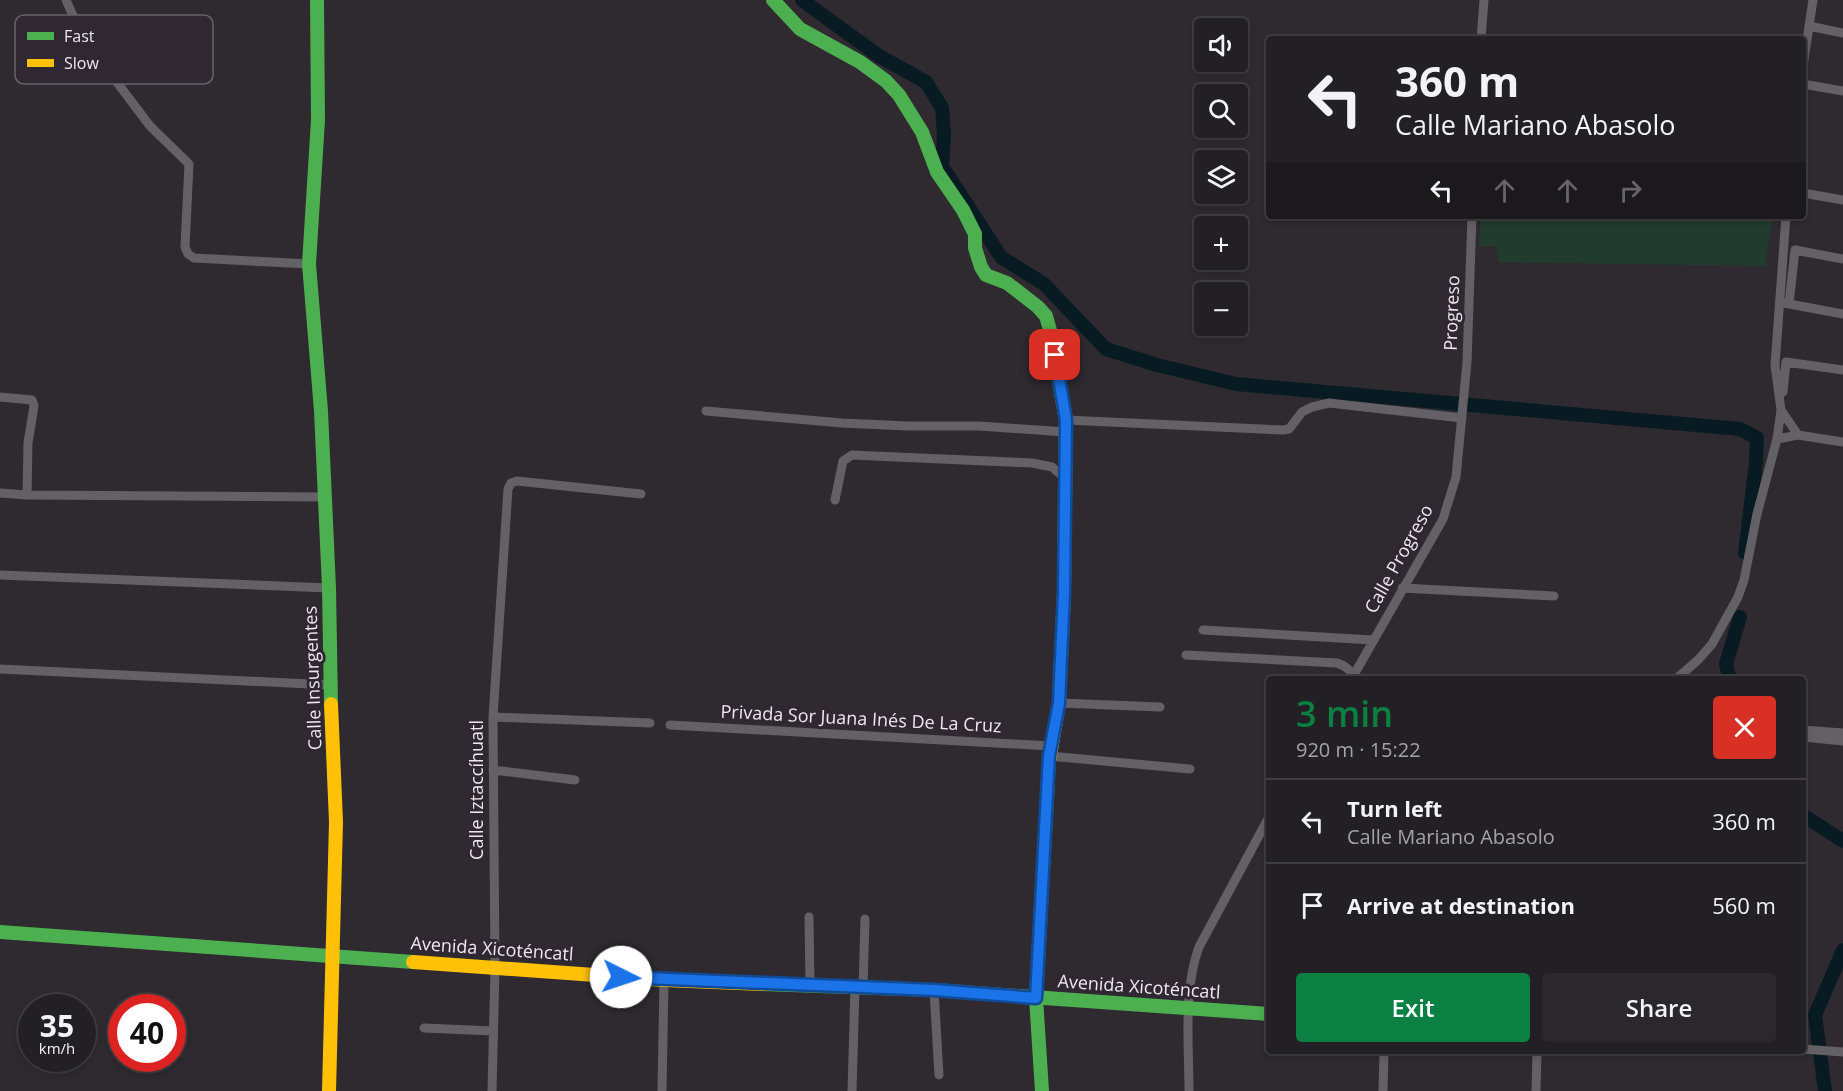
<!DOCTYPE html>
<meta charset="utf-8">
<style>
:root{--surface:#222024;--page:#2a282c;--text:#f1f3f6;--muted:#a2a3a6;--line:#3f3e41;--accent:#0b8043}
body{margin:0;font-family:"Open Sans",sans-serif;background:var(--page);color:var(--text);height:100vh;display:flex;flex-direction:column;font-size:22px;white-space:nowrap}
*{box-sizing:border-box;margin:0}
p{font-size:20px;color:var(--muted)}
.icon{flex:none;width:33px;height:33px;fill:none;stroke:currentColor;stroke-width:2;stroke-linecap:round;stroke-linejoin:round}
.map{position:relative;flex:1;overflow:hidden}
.drawer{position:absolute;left:1266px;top:676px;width:540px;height:378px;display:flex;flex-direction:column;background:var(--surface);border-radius:6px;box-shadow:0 3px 9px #0003,0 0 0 2px var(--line)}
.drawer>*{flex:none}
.hud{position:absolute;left:1266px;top:36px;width:540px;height:183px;border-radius:6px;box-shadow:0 3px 9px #0003,0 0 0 2px var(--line);background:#222024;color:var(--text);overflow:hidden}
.buttons{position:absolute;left:1194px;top:18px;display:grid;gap:12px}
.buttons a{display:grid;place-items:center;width:54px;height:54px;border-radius:6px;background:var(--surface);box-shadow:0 3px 9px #0003,0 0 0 2px var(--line);font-size:30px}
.speed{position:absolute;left:18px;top:994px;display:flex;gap:12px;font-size:30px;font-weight:700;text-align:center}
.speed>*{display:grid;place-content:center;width:78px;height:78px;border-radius:50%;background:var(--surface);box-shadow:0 3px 9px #0003,0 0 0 2px var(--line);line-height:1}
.speed small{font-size:15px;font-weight:400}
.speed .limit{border:9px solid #d22;background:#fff;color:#111}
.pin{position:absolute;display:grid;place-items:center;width:51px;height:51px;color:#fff;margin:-26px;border-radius:12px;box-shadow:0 3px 9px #0006}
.me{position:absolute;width:66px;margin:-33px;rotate:94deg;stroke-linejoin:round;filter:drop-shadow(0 0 4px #0008)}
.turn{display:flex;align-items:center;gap:21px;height:126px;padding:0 30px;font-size:27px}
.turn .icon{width:78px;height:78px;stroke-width:2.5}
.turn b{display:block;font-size:42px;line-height:51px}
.lanes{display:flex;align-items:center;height:57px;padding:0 30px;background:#0003;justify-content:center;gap:30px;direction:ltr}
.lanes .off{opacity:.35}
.round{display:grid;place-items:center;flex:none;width:63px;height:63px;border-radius:6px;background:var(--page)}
.summary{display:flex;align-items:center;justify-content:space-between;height:102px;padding:0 30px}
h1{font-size:36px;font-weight:600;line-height:45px;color:var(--accent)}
.cta{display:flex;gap:12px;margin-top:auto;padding:12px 30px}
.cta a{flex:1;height:69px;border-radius:6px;background:var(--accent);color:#fff;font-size:24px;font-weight:600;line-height:69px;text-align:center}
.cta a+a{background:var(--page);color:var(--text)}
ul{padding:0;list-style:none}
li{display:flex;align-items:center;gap:18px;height:84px;padding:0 30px;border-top:2px solid var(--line)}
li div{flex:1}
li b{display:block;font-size:22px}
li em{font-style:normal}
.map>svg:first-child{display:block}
</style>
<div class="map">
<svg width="1843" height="1091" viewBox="0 0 1843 1091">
<rect width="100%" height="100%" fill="#2e2a30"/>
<path fill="#213c2e" d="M1481 216H1773L1765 266 1499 262 1496 246 1479 247Z"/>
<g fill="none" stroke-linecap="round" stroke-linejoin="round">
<path stroke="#081b23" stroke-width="14" d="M802 0 879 56 926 82 942 108 944 134 942 166 1001 257 1044 284 1106 349 1157 365 1236 384 1740 429 1757 438 1756 463 1745 553
M1730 680 1726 664 1740 617
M1803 815 1843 841
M1825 1091 1815 1015 1843 950"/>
<path stroke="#646166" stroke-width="9" d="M66 0 79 29 94 52 150 126 189 164 185 247 188 254 194 258 309 264
M1809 26 1843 33
M1481 39 1484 0
M1803 66 1813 0
M1803 84 1843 91
M1803 193 1843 200
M1784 303 1843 314
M1789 304 1795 250 1843 259
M1783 392 1786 362 1843 370
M0 397 32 400 34 406 28 443 27 495
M1781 410 1798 435
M706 411 842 423 907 426H979L1066 432
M1066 420 1283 430 1289 429 1302 412 1312 407 1329 403 1462 418
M1777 439 1798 435 1843 442
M0 493 27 495 325 497
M835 500 843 461 852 455 1032 463 1052 467 1065 478
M0 575 329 588
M1402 588 1554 596
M1203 630 1373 640
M1186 655 1337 663 1344 666 1354 674
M0 669 330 685
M1351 680 1443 519 1456 477 1467 362 1472 216
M1675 680 1698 660 1712 644 1738 597 1744 580 1757 514 1777 439 1781 410 1775 365 1786 216
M1059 703 1160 707
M493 717 650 723
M670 725 1051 746
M1803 730 1843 733
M1803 737 1843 741
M1049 756 1190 769
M493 770 575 780
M809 917 810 985
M863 988 865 919
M934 990 939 1075
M424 1028 493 1031
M1803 1049 1843 1052
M492 1091 495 968 493 717 508 489 511 483 517 481 641 494
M662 1091 664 980
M852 1091 855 987
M1189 1091C1189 1046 1183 990 1199 947L1269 817
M1383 1091 1384 1052
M1536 1091 1537 1052"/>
<path stroke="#4caf50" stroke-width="14" d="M317 0 318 120 309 264 321 411 329 588 331 704
M773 0 800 29 860 62 886 81 899 95 922 132 937 172 963 210 975 234V248L981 267 986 275 1007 283 1038 307 1046 316 1051 334 1062 398
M0 932 413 962
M762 984 934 990 1269 1014
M1042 1091 1036 998 1049 761"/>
<path stroke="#ffc107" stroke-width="14" d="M1049 761 1059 703 1064 592 1066 420 1062 398
M413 962 664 980 762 984
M329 1091 336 822 331 704"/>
</g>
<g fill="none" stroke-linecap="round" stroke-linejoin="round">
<g stroke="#114b97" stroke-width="15">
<path id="route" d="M621 977 934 990 1036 998 1049 756 1059 703 1064 592 1066 420 1055 355"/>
</g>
<use href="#route" stroke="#1a73e8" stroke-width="10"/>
</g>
<g text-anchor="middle" stroke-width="6" stroke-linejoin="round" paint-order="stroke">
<g font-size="18" fill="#ede8ef" stroke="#2f2832">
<text transform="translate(1452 313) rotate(-88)" y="6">Progreso</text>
<text transform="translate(1399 559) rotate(-61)" y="6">Calle Progreso</text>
<text transform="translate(313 678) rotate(-92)" y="6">Calle Insurgentes</text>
<text transform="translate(861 719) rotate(3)" y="6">Privada Sor Juana Inés De La Cruz</text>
<text transform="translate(477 790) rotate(-90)" y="6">Calle Iztaccíhuatl</text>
<text transform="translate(492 949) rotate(4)" y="6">Avenida Xicoténcatl</text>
<text transform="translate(1139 987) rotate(4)" y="6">Avenida Xicoténcatl</text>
</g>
</g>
<rect x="15" y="15" width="198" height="69" rx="9" fill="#2f2832" stroke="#68626b" stroke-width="1.5"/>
<rect x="27" y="32" width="27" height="8" fill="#4caf50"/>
<rect x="27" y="59" width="27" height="8" fill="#ffc107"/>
<g font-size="16" fill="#ede8ef">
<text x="64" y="42">Fast</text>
<text x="64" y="69">Slow</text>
</g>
</svg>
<div class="buttons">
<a><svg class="icon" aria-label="sound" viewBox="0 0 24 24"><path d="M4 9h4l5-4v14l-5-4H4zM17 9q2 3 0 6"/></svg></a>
<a><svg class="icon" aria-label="search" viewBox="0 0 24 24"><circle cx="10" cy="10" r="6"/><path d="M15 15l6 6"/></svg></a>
<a><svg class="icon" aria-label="layers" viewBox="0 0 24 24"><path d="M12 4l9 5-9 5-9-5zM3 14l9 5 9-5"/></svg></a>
<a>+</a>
<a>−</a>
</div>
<div class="speed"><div>35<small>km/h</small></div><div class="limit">40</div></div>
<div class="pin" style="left:1055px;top:355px;background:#d93025"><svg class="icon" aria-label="arrive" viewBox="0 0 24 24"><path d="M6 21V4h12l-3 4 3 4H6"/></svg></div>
<svg class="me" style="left:621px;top:977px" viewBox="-20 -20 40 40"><circle r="19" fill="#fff"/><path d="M0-13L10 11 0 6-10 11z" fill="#1a73e8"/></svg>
<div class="hud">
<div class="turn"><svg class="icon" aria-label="left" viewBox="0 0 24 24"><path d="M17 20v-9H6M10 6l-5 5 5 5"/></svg><div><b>360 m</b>Calle Mariano Abasolo</div></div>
<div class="lanes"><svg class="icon" aria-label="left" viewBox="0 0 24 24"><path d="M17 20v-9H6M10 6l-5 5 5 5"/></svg><svg class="icon off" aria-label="ahead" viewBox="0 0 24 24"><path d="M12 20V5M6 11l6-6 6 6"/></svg><svg class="icon off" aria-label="ahead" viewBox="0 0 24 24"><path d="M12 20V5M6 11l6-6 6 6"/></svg><svg class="icon off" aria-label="right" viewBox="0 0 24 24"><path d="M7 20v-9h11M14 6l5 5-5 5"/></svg></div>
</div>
<section class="drawer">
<div class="summary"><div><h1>3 min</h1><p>920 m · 15:22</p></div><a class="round" style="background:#d93025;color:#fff"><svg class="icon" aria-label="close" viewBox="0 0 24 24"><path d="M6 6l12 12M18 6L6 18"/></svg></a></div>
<ul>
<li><svg class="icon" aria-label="left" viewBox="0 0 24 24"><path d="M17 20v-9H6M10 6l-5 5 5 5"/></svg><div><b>Turn left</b><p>Calle Mariano Abasolo</p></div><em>360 m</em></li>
<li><svg class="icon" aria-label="arrive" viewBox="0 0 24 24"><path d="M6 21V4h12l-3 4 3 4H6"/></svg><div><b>Arrive at destination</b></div><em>560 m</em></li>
</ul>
<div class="cta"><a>Exit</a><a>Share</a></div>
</section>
</div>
